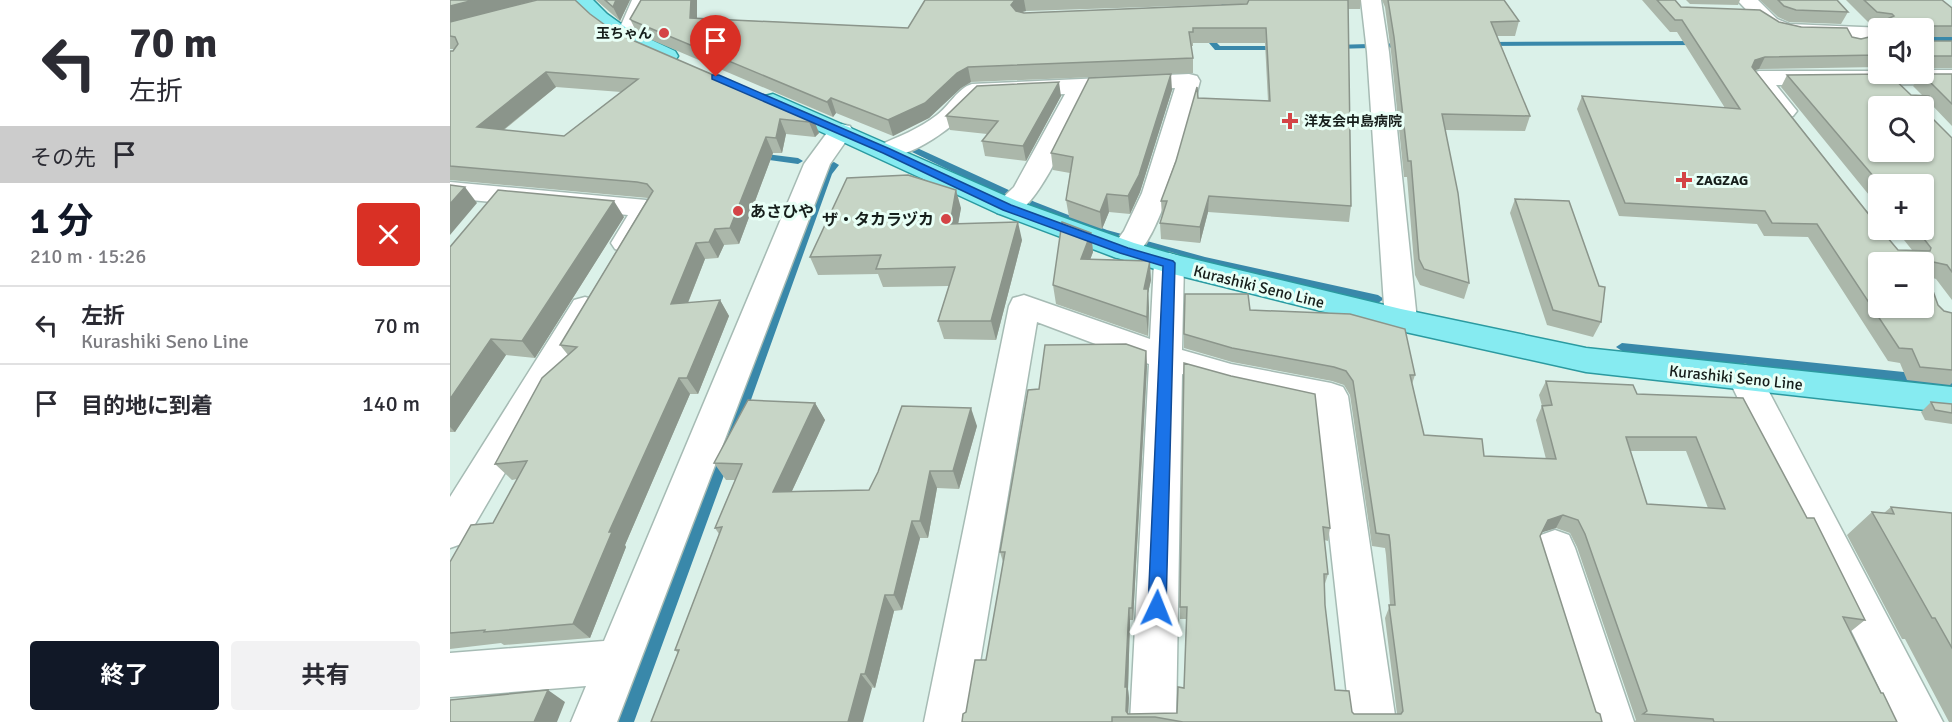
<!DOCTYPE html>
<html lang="ja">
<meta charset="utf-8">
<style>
:root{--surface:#fff;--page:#f2f2f3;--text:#2b2b33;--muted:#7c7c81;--line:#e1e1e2;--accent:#111827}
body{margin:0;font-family:Signika,"Noto Sans JP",sans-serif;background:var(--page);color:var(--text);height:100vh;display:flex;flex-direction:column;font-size:22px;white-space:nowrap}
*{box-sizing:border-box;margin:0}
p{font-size:20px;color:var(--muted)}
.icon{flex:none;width:33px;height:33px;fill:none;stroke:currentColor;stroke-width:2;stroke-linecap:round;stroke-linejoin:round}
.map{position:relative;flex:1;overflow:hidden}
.side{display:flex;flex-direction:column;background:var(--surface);width:450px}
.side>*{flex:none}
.guide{background:#fff;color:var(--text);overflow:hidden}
.tools{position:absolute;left:1418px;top:18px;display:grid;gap:12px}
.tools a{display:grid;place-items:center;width:66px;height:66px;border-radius:6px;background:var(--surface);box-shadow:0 2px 4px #0004;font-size:30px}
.pin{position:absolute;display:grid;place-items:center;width:51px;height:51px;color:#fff;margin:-62px -26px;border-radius:50% 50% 50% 0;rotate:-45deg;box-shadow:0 0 6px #0007}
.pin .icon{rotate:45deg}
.me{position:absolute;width:66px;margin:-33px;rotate:2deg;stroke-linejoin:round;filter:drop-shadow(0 0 4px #0008)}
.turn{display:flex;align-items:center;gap:21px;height:126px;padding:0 30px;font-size:27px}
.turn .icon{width:78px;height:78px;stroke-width:2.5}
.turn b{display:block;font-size:42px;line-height:51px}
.then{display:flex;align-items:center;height:57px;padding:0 30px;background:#0003;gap:12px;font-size:22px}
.round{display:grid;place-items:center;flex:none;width:63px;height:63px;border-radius:6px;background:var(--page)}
.headline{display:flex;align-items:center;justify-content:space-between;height:102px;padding:0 30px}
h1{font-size:36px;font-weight:700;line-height:45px;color:var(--accent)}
.primary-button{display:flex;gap:12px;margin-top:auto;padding:12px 30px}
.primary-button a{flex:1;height:69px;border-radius:6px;background:var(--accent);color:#fff;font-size:24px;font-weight:700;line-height:69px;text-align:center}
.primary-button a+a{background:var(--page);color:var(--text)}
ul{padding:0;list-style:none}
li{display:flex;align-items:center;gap:18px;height:78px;padding:0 30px;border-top:2px solid var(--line)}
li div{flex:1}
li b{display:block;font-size:22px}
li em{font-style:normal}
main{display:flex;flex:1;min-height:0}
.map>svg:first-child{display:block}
</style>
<main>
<section class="side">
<div class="guide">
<div class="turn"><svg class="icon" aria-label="left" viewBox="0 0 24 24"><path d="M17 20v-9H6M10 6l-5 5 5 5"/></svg><div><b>70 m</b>左折</div></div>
<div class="then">その先<svg class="icon" aria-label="arrive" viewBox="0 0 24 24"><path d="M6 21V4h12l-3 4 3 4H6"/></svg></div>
</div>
<div class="headline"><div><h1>1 分</h1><p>210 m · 15:26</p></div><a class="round" style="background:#d93025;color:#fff"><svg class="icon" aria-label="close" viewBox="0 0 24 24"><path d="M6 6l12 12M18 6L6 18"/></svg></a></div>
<ul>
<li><svg class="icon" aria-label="left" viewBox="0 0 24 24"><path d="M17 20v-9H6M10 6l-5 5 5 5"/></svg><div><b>左折</b><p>Kurashiki Seno Line</p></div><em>70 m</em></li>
<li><svg class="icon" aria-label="arrive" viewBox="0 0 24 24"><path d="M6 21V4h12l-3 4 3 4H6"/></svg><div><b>目的地に到着</b></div><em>140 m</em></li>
</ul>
<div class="primary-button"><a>終了</a><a>共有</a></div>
</section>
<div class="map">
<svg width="1502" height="722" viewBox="0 0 1502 722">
<rect width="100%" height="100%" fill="#dbf1e9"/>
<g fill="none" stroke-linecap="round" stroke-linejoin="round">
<path fill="#3988aa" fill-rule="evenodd" d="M773 0H781L767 43 770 46H833V50H765L759 43Z
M1473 37H1502V41H1473Z
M1250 41H1253V45L1033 46 1029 44 1033 42Z
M956 43H959V47L883 49 879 47 883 45Z
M465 147 585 202 657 230 755 257 928 295 934 299 928 303C827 281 725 261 628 227 571 206 516 178 462 152L460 150Z
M307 153 348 158 353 161 348 164 304 158 302 156Z
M384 162 389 165 382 174 288 436 286 440 281 441 276 440 274 436 372 174 381 163Z
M1172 343 1502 377V387L1172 351 1166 347Z
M274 451 279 452 281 456 184 722H168L267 456 269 452Z"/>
<g stroke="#a6bbb4" stroke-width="3">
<path id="minor" d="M182 0H202C194 18 187 44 163 37L160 33 172 23Z
M911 0H931L939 52 967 320 962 328 951 331 940 328 935 320 917 52Z
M1287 0H1308L1327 19 1339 24 1435 28H1428V39L1329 34 1313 27Z
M1473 70H1502V84L1326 85 1347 111 1343 116 1335 118 1327 116 1298 78 1301 73 1309 71H1428V74H1473Z
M739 74 747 76 750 81C741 114 712 244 682 257 675 260 670 258 664 257L660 250 674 231 692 193 725 88 639 92C625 120 592 201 566 213 559 216 554 214 547 213L543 207 564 187 615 94 529 98C512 122 458 164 427 156L423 151 427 146C448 137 469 129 487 115 499 106 508 88 522 84Z
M391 124 400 126 403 131 380 164 167 722H121L136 686 0 697V653L154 641 354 164 382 126Z
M0 182 196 200 206 202 210 208 185 249 175 252 165 249 161 243 178 215 0 198Z
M719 253 729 256 734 263 732 350 781 364 881 383 893 387 898 396 946 722H900L865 406 781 388 732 374 726 722H680L699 364 587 322 520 722H474L559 306 563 298 574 295 700 339 704 263 709 256Z
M135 297 146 300 151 308 14 543 0 548V497L124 300Z
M1295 365 1307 369 1493 722H1446L1278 378 1283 369Z
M1105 530 1119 535 1125 548 1184 722H1138L1085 548 1091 535Z"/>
</g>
<g stroke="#2b9aa0" stroke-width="3">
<path id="major" d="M122 0H143L157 14 178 29 225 51 228 56 225 61C197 68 138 23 122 0Z
M323 94 567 201 684 243 722 254 951 309 1136 348 1502 387V413L1136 372 951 331 719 273 664 257 547 213 315 106 311 101 315 96Z"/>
</g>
<use href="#minor" fill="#fff" fill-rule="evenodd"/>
<use href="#major" fill="#86ebf1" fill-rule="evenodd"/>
</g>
<path fill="#abb7aa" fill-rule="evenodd" d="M0 0 140 14 166 33 363 118 369 133 365 137 336 134 332 153H323L289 244 274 245 268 258 255 259 238 303 270 300 279 316 248 394H240L175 545 176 547 140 638 54 645 51 643 0 649V562L43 523 67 479 62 480 45 464 118 355 110 345 198 198 0 180V51H3L4 49H0ZM106 87 171 92 114 136 54 130Z
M146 0H180L170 21Z
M191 0H247V18L458 28 475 0H911L910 9H898L901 206 899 222 758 212 750 243 711 239 710 223 712 217 711 201 748 98 818 101 815 43H743V46H741L743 58V73L521 82 511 88 479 118 443 136 386 113 383 117 190 35 187 33 180 19ZM789 4H791L574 13 571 12 576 11Z
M932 0H1054L1069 21 1065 36H1047L1080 116 1075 131 995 130 1019 283 1014 299 970 285 965 275 957 177H954L941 52 935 7Z
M1192 0H1225L1231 7 1329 22 1411 39 1418 37 1428 29V67L1309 69 1305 70 1448 250H1462L1446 230H1473V184H1428V206L1331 87 1337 75 1461 95 1473 96 1463 86 1472 74H1502V126L1480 103V116L1502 138V300L1486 279 1483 278V291L1488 305 1494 311 1502 313V383L1500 385 1457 380 1450 363 1438 361 1358 237 1314 236 1307 224 1169 216 1127 109 1132 96 1275 108 1227 32H1220Z
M1236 0H1290L1288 5 1240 4Z
M1310 0H1387L1398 12 1391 24 1339 22 1328 17Z
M1396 0H1492L1502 8V37H1479V41H1502V68H1473V28H1431L1433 26 1420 24Z
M722 90 690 192 680 214 659 212 652 229 619 217 616 200 620 173 603 170 601 153Z
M611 96 576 161 535 156 532 141 537 134 500 130 496 116Z
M1065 199 1149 286 1151 322 1143 337 1097 325 1060 213Z
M511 208 508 223 572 240 546 340 494 339 488 321 499 286 433 287 428 274 368 275 360 257Z
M174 217 85 358 56 355 5 432H0V247Z
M641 233 643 252 640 260 701 280 698 293 699 308 698 336 606 304 603 285Z
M800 310 965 375 962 384 974 435 1034 456 1096 459 1086 420 1092 406 1089 395 1096 381 1187 394 1357 518 1415 620 1400 632 1431 693 1447 722H1184L1186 720 1127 547 1120 533 1106 528 1092 532 1090 536 1146 712 1152 722H512L536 660 553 562 550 552 589 389 696 351 697 366 683 620H680L678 689 679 698 678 714 727 713 734 688 737 619H730V607L734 363 880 528 878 541 874 540 878 574 874 587 875 605 885 690 904 714H947L935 618 940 605 936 555 935 548 922 546 900 395 894 385 882 381 782 362 734 348V334ZM1180 451H1236L1258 508 1197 504Z
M1481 402 1502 404V424L1475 420 1471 412Z
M365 403 375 420 342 491 419 490 527 426 509 489 487 488 478 538H470L452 610 444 611 425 688 228 653 225 650 269 534 265 528 285 480H276L264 463Z
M1441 507 1502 513V722H1499L1455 639H1452L1397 535 1422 512 1434 513Z"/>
<path fill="#8b958b" d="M24 0H86L0 23V6Z
M166 0H180L170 21 163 7Z
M241 0H247V33L240 18Z
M565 0H574L576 11 568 13 564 19 561 5Z
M1315 57 1309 69 1299 72 1305 60Z
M518 67 521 82 511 88 479 118 443 136 438 120 507 73Z
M96 72 106 87 38 142 27 127Z
M721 74 722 90 690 192 680 214 678 196Z
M609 82 611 96 576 161 573 146Z
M381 98 386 113 383 117 377 102Z
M363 118 369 133 365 137 359 122Z
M330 119 336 134 332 153 326 138Z
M316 137 323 153 289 244 280 228Z
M15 187 27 203 0 235V204Z
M506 190 511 208 505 242 500 224Z
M657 194 659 212 652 229 650 212Z
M759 196 758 212 750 243V227Z
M164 201 174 217 85 358 72 341Z
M568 222 572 240 546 340 541 321Z
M265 229 274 245 268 258 259 242Z
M641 233 643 252 633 278 631 259Z
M246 243 255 259 231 320 221 304Z
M700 261 701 280 698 293 699 308 698 336 694 289Z
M270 300 279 316 248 394 237 378Z
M41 339 56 355 5 432 0 427V399Z
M696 351 697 366 683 620 682 608Z
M229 378 240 394 175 545 176 547 140 638 123 624 159 532Z
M365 403 375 420 334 508 323 492Z
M521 408 527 426 509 489 503 471Z
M480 471 487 488 478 538 470 521Z
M1113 515 1106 528 1090 533 1098 520Z
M462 521 470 538 452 610 444 595Z
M435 595 444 611 425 688 415 674Z
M679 608 680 620 678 689 679 698 678 717 676 711 675 687Z
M411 674 422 688 413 722H398Z
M98 690 115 702 107 722H84Z"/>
<path fill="#c7d5c6" stroke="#8b958b" stroke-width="1.5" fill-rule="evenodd" d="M0 0H24L0 6Z
M87 0H125L140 14 166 33 363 118 359 122 330 119 326 138 316 137 280 228 265 229 259 242 246 243 221 304 270 300 237 378H229L159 532H162L123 624 34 632 35 630 0 633V562L21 525 43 523 77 461 45 464 92 378 127 347 110 345 203 191 197 184 187 182 0 166V51H3L8 44 5 37 0 36V22ZM96 72 188 79 114 136 27 127Z
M155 0H166L163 7Z
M191 0H241L240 18 458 28 475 0H565L561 5 566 11 574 13 797 4 799 0H898L901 206 759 196 750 227 710 223 717 201H711L726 161 747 87 748 98 820 101 816 28H743V32H739L743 58 518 67 507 73 475 103 438 120 381 98 377 102 183 21 180 19Z
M938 0H1054L1069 21 1041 22 1080 116 992 114 1008 193 1019 283 974 269 969 259 961 161H958L944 37Z
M1207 0H1225L1231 7 1310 10 1329 22 1351 27 1397 28 1402 37 1411 39 1419 37 1423 29H1428V55L1315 57 1305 60 1302 67 1428 226V230H1431L1448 250 1480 251 1481 248 1467 230H1473V184H1430L1337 75 1439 74 1461 95 1479 96 1480 116 1502 138V272L1497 265 1483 262V291L1488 305 1494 311 1502 313V370L1470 367 1462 349 1449 348 1367 224 1322 223 1315 211 1175 203 1132 96 1290 109 1232 20H1225ZM1428 106H1473V152H1428ZM1428 262H1473V308H1428Z
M1328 0H1387L1398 12 1346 10 1334 6Z
M1414 0H1492L1502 8V26H1479V41H1502V56H1481L1479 60H1473V28H1437V19L1444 16 1442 14 1427 12Z
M721 74 689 175 678 196 657 194 650 212 616 200 623 157 601 153 639 78Z
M1472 74H1502V104Z
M609 82 573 146 532 141 548 121 496 116 527 86Z
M458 175 506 190 500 224 568 222 541 321H488L505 267 426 269 431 255 360 257 397 178Z
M0 185 15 187 0 204Z
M48 190 164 201 72 341 41 339 0 399V247Z
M1065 199 1119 201 1149 286 1155 287 1151 322 1103 310Z
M612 222 641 233 631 259 700 261 694 289H698L697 317 603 285Z
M735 294H798L800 310 900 314 955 329 965 375H960L974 435 1032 439 1034 456 1106 459 1092 406 1102 405 1096 381 1183 385 1187 394 1293 398 1357 518H1364L1415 620 1393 617 1431 693H1433L1447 722H1264L1263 719 1193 714 1197 711 1135 534 1128 520 1113 515 1098 520 1090 536 1146 712 1150 714 1152 722H733L705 717H662V722H512L513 714 516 712 525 660H536L555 552H550L578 390 589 389 595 345 676 344 696 351 682 608H679L675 687H677L676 711 678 714 727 713 728 687 734 688 737 607H730L734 363 781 376 865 394 880 528 873 527 878 574H874L875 605 885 690 899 691 902 712 904 714H951L953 711 939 605H945L940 542 939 535 926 533 903 381 896 371 884 367 782 348 734 334ZM1176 437H1246L1275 509 1197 504Z
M298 400 365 403 323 492 419 490 428 472 452 406 521 408 503 471H480L470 521H462L444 595H435L415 674H411L398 722H201L229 650H225L272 527 265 528 292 464 264 463Z
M1481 402 1502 404V413L1485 410Z
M1441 507 1502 513V648L1485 618H1482L1422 512 1444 514Z
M98 690 84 722H0V700Z"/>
<path fill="#1a73e8" stroke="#114b97" stroke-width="1.5" d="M262 75H269L440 149 561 205 678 248 723 261 725 263 716 608 713 614 707 616 701 614 698 608 713 266 670 253 553 210 433 153 262 79Z"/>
<g fill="#d44446" stroke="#e8fff6" stroke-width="2">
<circle cx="214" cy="33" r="6"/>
<path d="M837 112h6v6h6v6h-6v6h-6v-6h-6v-6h6z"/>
<path d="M1231 171h6v6h6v6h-6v6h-6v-6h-6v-6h6z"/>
<circle cx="288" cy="211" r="6"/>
<circle cx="496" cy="219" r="6"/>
</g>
<g text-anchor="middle" stroke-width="6" stroke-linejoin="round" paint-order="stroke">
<g font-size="14" font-weight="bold" fill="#161e1b" stroke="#e8fff6" text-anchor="start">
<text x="202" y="38" text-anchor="end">玉ちゃん</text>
<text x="854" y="126">洋友会中島病院</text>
<text x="1246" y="185">ZAGZAG</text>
</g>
<g font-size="16" font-weight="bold" fill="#161e1b" stroke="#e8fff6" text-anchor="start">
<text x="300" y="217">あさひや</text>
<text x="484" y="225" text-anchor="end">ザ・タカラヅカ</text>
</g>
<g font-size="16" fill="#161e1b" stroke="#e8fff6">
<text transform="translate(809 286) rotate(14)" y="6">Kurashiki Seno Line</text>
<text transform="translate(1286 377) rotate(6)" y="6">Kurashiki Seno Line</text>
</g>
</g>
</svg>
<div class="tools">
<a><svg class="icon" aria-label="sound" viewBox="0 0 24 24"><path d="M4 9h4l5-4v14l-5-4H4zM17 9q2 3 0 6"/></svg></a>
<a><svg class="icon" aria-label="search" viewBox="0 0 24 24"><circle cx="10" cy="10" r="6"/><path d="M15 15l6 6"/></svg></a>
<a>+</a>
<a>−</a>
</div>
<div class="pin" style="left:266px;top:77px;background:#d93025"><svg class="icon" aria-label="arrive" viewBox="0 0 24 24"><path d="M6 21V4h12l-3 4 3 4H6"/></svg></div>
<svg class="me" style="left:707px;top:608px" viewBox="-20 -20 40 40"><path d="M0-17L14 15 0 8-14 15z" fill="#1a73e8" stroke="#fff" stroke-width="4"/></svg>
</div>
</main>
